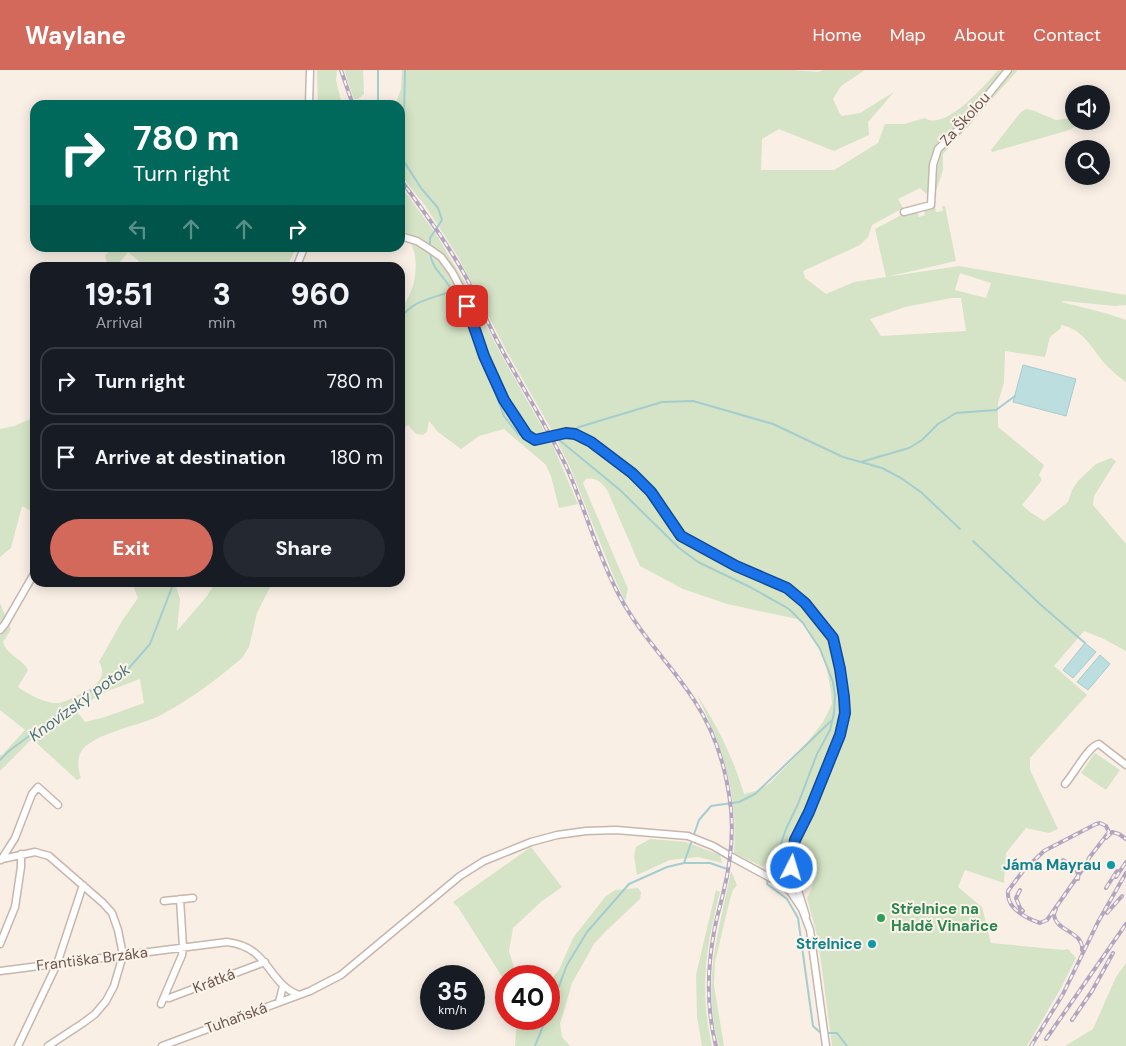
<!DOCTYPE html>
<meta charset="utf-8">
<style>
:root{--surface:#171b24;--page:#242831;--text:#f1f3f6;--muted:#9ea1a6;--line:#363941;--accent:#d2695b}
body{margin:0;font-family:"DM Sans",sans-serif;background:var(--page);color:var(--text);height:100vh;display:flex;flex-direction:column;font-size:19px;white-space:nowrap}
*{box-sizing:border-box;margin:0}
p{font-size:16px;color:var(--muted)}
.icon{flex:none;width:28px;height:28px;fill:none;stroke:currentColor;stroke-width:2;stroke-linecap:round;stroke-linejoin:round}
.map{position:relative;flex:1;overflow:hidden}
.side{position:absolute;left:30px;top:192px;width:375px;height:325px;display:flex;flex-direction:column;background:var(--surface);border-radius:15px;box-shadow:0 2px 12px #0003}
.side>*{flex:none}
.banner{position:absolute;left:30px;top:30px;width:375px;height:152px;border-radius:15px;box-shadow:0 2px 12px #0003;background:#00695c;color:#fff;overflow:hidden}
.fabs{position:absolute;left:1065px;top:15px;display:grid;gap:10px}
.fabs a{display:grid;place-items:center;width:45px;height:45px;border-radius:50%;background:var(--surface);box-shadow:0 2px 12px #0003;font-size:25px}
.speed{position:absolute;left:420px;top:895px;display:flex;gap:10px;font-size:25px;font-weight:700;text-align:center}
.speed>*{display:grid;place-content:center;width:65px;height:65px;border-radius:50%;background:var(--surface);box-shadow:0 2px 12px #0003;line-height:1}
.speed small{font-size:12px;font-weight:400}
.speed .limit{border:8px solid #d22;background:#fff;color:#111}
.pin{position:absolute;display:grid;place-items:center;width:42px;height:42px;color:#fff;margin:-21px;border-radius:10px;box-shadow:0 2px 8px #0006}
.me{position:absolute;width:55px;margin:-28px;rotate:5deg;stroke-linejoin:round;filter:drop-shadow(0 0 4px #0008)}
.turn{display:flex;align-items:center;gap:18px;height:105px;padding:0 20px;font-size:22px}
.turn .icon{width:65px;height:65px;stroke-width:2.5}
.turn b{display:block;font-size:35px;line-height:42px}
.lanes{display:flex;align-items:center;height:48px;padding:0 20px;background:#0003;justify-content:center;gap:25px;direction:ltr}
.lanes .off{opacity:.35}
.eta{display:flex;justify-content:space-evenly;align-items:center;height:85px;text-align:center}
.eta b{font-size:30px;font-weight:800;line-height:35px}
.action{display:flex;gap:10px;margin-top:auto;padding:10px 20px}
.action a{flex:1;height:58px;border-radius:30px;background:var(--accent);color:#fff;font-size:20px;font-weight:800;line-height:58px;text-align:center}
.action a+a{background:var(--page);color:var(--text)}
ul{padding:0;list-style:none}
li{display:flex;align-items:center;gap:15px;height:68px;margin:0 10px 8px;padding:0 10px;border:2px solid var(--line);border-radius:15px}
li div{flex:1}
li b{display:block;font-size:19px}
li em{font-style:normal}
header{display:flex;align-items:center;gap:30px;box-sizing:border-box;height:70px;padding:0 25px;background:var(--accent);color:#fff}
header strong{font-size:24px}
nav{display:flex;gap:28px;margin-inline-start:auto;font-size:18px}
.map>svg:first-child{display:block}
</style>
<header>
<strong>Waylane</strong>
<nav><a>Home</a><a>Map</a><a>About</a><a>Contact</a></nav>
</header>
<div class="map">
<svg width="1126" height="976" viewBox="0 0 1126 976">
<rect width="100%" height="100%" fill="#f9efe5"/>
<path fill="#d5e4c6" fill-rule="evenodd" d="M317 0H337L336 10 342 35H318Z
M344 0H363L364 24 358 29H354Z
M402 0H793L818 2 823 0H865L841 16 833 29 840 44 842 46 860 43 894 22 868 52 869 65 834 81 779 59 762 69 761 100H834L878 73 885 54H904L925 48C945 62 986 14 998 0H1018L943 84V100L933 130 920 118 898 129 903 138 872 155 868 167 860 175 803 201 805 208 826 224 854 212 886 207 875 159 905 143 917 140 919 147 925 145 924 140 935 137 936 142 943 141 942 136H945L956 191 886 207 959 196 1126 225V235L1115 236 1064 231 1061 232 1105 243 1126 250V312C1119 307 1113 302 1107 296 1092 280 1084 259 1061 255V258L1050 267 1045 287 1005 281 1004 312 998 333V357L1044 395 1039 405 1042 410 1022 435 1030 442 1044 451 1068 432 1072 420 1078 411 1096 394 1111 388 1116 391 1094 426 1093 435 1126 474V581L1102 568 1084 561 1054 596 1087 625 1030 688V700L1058 759 1049 763 1026 758 1006 783 1004 813 965 800 958 817 982 837 991 873 1064 880 1068 879 1076 888 1061 918 1027 976H832L818 869 807 828 812 818 817 796 809 793 802 777 775 778 763 797 734 783C738 721 723 680 697 625 718 656 733 688 744 724L756 721 769 714 800 682 823 652 832 634 831 622 826 594 820 580 807 556 797 549 727 534 683 519 640 496 611 429C608 418 598 406 586 409L583 413 588 425 628 519 625 531 613 505 570 397 550 357 506 280 457 185 426 137 400 104 401 70 400 35H395L401 19ZM960 203 991 213 986 228 955 220ZM951 228H961L966 261 881 266 870 249 905 237Z
M1026 39 1032 40 1056 50 1074 48V51H1097L1077 56 1066 61 992 82 991 80 1021 42Z
M400 115 436 164 464 211 500 283 553 376 578 434 559 438 551 406 546 395 504 359 479 366 461 379 438 362 429 351 427 362 423 365 416 364 408 355 400 361V239C413 227 419 199 414 182 412 174 408 167 404 159L400 158Z
M112 178H296L287 197H146L128 182 116 197H108L105 186Z
M35 347V443L22 436 11 478 0 487V359L14 356Z
M132 513H175L180 529 177 561 207 526 215 513H272L257 543 249 577 242 588C216 610 187 632 157 647 137 656 97 663 83 679 76 687 78 699 81 708L77 710 32 669 0 701V685H2L25 660 0 640V533L11 559 3 572C7 586 22 588 28 600L18 617C27 624 47 634 58 633 67 632 73 627 80 624 93 618 109 608 99 592L122 551 138 528ZM140 609 144 633 105 647 85 652 78 643V637L108 621Z
M1095 683 1120 700 1106 720 1081 703Z
M650 769 686 772 720 785 722 793 698 787 670 790 637 805 634 786 636 777Z
M531 777 562 817 542 831 513 858 509 881 514 897 519 906H506V913L458 837 453 832Z
M731 801 737 815 733 820 730 829 715 892 714 915 724 976H719C701 912 719 863 731 801Z
M638 818 641 822 640 829 605 862 594 874 572 913 560 954 562 967 570 976H515L517 949H549V912L559 900 573 868 605 827 615 820Z
M716 820 720 822C706 877 699 919 712 976H702L697 947 696 905Z
M1126 893V976H1065L1093 959 1116 907Z"/>
<path fill="#bcdedf" stroke="#a4cdd0" d="M1023 295 1076 309 1066 346 1013 332Z
M1085 573 1096 582 1073 608 1063 600Z
M1100 585 1110 594 1088 620 1077 612Z"/>
<g fill="none" stroke-linecap="round" stroke-linejoin="round">
<path stroke="#a4cdd0" stroke-width="2" d="M405 0 403 90 421 118 438 138 442 150 430 168V177
M378 35V0
M452 221 478 279
M400 249C413 230 431 229 452 221 445 206 431 199 430 182
M483 290 504 346 518 364 532 373 537 374 558 369 620 420 679 478 698 492 750 517 789 539 803 553 820 579 833 612 835 625 834 643 830 660 817 684 798 734 786 759 770 806
M571 362 579 357 662 332 693 331 773 354 843 387 882 398 901 408 922 423 960 459
M861 392 909 378 922 370 938 354 956 343 996 340 1015 326
M973 471 1041 535 1085 573
M0 690 9 681 81 627 129 598 150 574 174 512
M685 793H710L727 799
M768 810 767 814 787 829 798 848 813 956 822 964
M549 942 567 895 587 862 629 814 667 797 684 793 699 750 711 736 739 732 755 724 831 651
M826 963H837L847 976
M535 976 546 949"/>
<g stroke="#c8b6ad" stroke-width="9">
<path id="minor" d="M309 35 310 0
M904 142 931 135 933 95 938 79 966 52 1008 0
M400 166 417 171 428 178 441 187 452 202 461 219 484 286 504 330 527 365 535 369 565 363 575 364 591 372 632 403 651 422 681 466 736 496 787 518 805 533 833 568 838 585 845 627V643L840 665 809 742 795 770 792 784V801L806 846
M296 198 304 178
M0 560 5 554 35 502
M1065 714C1074 704 1089 675 1099 674L1126 695
M2 789 35 782 49 786 103 833 112 843 118 860 123 885 114 916 106 931 95 944 83 953 48 976
M1 790 15 768 32 724 38 717 58 735
M776 811 788 807 792 801
M164 831 193 828
M0 874 15 837 21 797V784
M0 901 227 872C270 877 267 913 299 925
M164 927 169 928 265 892
M279 932 283 916
M161 934 182 885 183 877 180 829
M18 976 57 894 83 815
M162 976 310 921 341 905 460 806 484 791 531 772 557 765 586 761 616 760 688 766 713 776 730 786 776 811 790 821 802 839 810 860 826 976"/>
</g>
<use href="#minor" stroke="#fff" stroke-width="6"/>
<g stroke="#b1a5c0" stroke-width="4">
<path id="rail" d="M341 0 353 35
M400 109C424 141 448 174 467 209 479 233 490 258 503 282 524 320 547 357 566 396 585 438 597 484 619 525 639 564 671 594 694 630 713 659 724 691 729 724 735 758 731 792 723 824 720 837 716 849 714 862 707 901 706 937 716 976
M1100 753 1106 756 1109 762 1089 788 1087 793 1047 850 1040 853C1026 848 1006 838 1008 821L1023 801 1044 781 1096 754Z
M1106 768 1112 762 1119 764 1126 769
M1063 790C1071 795 1080 799 1078 809
M1116 807 1126 792
M1106 818 1117 801
M1020 820 1016 828 1020 838 1023 841
M1056 839 1054 844C1055 862 1084 861 1082 880
M1107 843 1122 826
M1072 950 1092 921 1113 883
M1046 969 1126 854
M1031 976 1063 924 1098 852 1126 803"/>
</g>
<use href="#rail" stroke="#fcf3eb" stroke-width="2" stroke-dasharray="5.5" stroke-linecap="butt"/>
</g>
<g fill="none" stroke-linecap="round" stroke-linejoin="round">
<g stroke="#114b97" stroke-width="12">
<path id="route" d="M467 236 484 286 504 330 527 365 535 370 566 363 575 364 591 372 632 403 651 422 681 466 736 496 787 518 805 533 833 568 840 599 844 627 845 643 840 665 809 742 795 770 792 784V798"/>
</g>
<use href="#route" stroke="#1a73e8" stroke-width="9"/>
</g>
<g fill="#0f9aa8" stroke="#fcf3eb" stroke-width="2">
<circle cx="1111" cy="795" r="5"/>
<circle cx="872" cy="874" r="5"/>
</g>
<circle fill="#2e9e5b" stroke="#fcf3eb" stroke-width="2" cx="881" cy="848" r="5"/>
<g text-anchor="middle" stroke-width="4" stroke-linejoin="round" paint-order="stroke">
<g font-size="15" fill="#6e564e" stroke="#fcf3eb">
<text transform="translate(965 49) rotate(-48)" y="5">Za Školou</text>
<text transform="translate(92 889) rotate(-7)" y="5">Františka Brzáka</text>
<text transform="translate(214 911) rotate(-21)" y="5">Krátká</text>
<text transform="translate(236 948) rotate(-20)" y="5">Tuhaňská</text>
</g>
<g font-size="15" font-weight="bold" fill="#0d838f" stroke="#fcf3eb" text-anchor="end">
<text x="1101" y="800">Jáma Mayrau</text>
<text x="862" y="879">Střelnice</text>
</g>
<g font-size="15" font-weight="bold" fill="#27864d" stroke="#fcf3eb" text-anchor="start">
<text x="891" y="844">Střelnice na<tspan x="891" dy="17">Haldě Vinařice</tspan></text>
</g>
<g font-size="16" font-style="italic" fill="#477577" stroke="#fcf3eb">
<text transform="translate(79 632) rotate(-36)" y="6">Knovízský potok</text>
</g>
</g>
</svg>
<div class="fabs">
<a><svg class="icon" aria-label="sound" viewBox="0 0 24 24"><path d="M4 9h4l5-4v14l-5-4H4zM17 9q2 3 0 6"/></svg></a>
<a><svg class="icon" aria-label="search" viewBox="0 0 24 24"><circle cx="10" cy="10" r="6"/><path d="M15 15l6 6"/></svg></a>
</div>
<div class="speed"><div>35<small>km/h</small></div><div class="limit">40</div></div>
<div class="pin" style="left:467px;top:236px;background:#d93025"><svg class="icon" aria-label="arrive" viewBox="0 0 24 24"><path d="M6 21V4h12l-3 4 3 4H6"/></svg></div>
<svg class="me" style="left:792px;top:798px" viewBox="-20 -20 40 40"><circle r="17" fill="#1a73e8" stroke="#fff" stroke-width="3"/><path d="M0-11L8 9 0 5-8 9z" fill="#fff"/></svg>
<div class="banner">
<div class="turn"><svg class="icon" aria-label="right" viewBox="0 0 24 24"><path d="M7 20v-9h11M14 6l5 5-5 5"/></svg><div><b>780 m</b>Turn right</div></div>
<div class="lanes"><svg class="icon off" aria-label="left" viewBox="0 0 24 24"><path d="M17 20v-9H6M10 6l-5 5 5 5"/></svg><svg class="icon off" aria-label="ahead" viewBox="0 0 24 24"><path d="M12 20V5M6 11l6-6 6 6"/></svg><svg class="icon off" aria-label="ahead" viewBox="0 0 24 24"><path d="M12 20V5M6 11l6-6 6 6"/></svg><svg class="icon" aria-label="right" viewBox="0 0 24 24"><path d="M7 20v-9h11M14 6l5 5-5 5"/></svg></div>
</div>
<section class="side">
<div class="eta">
<div><b>19:51</b><p>Arrival</p></div>
<div><b>3</b><p>min</p></div>
<div><b>960</b><p>m</p></div>
</div>
<ul>
<li><svg class="icon" aria-label="right" viewBox="0 0 24 24"><path d="M7 20v-9h11M14 6l5 5-5 5"/></svg><div><b>Turn right</b></div><em>780 m</em></li>
<li><svg class="icon" aria-label="arrive" viewBox="0 0 24 24"><path d="M6 21V4h12l-3 4 3 4H6"/></svg><div><b>Arrive at destination</b></div><em>180 m</em></li>
</ul>
<div class="action"><a>Exit</a><a>Share</a></div>
</section>
</div>
